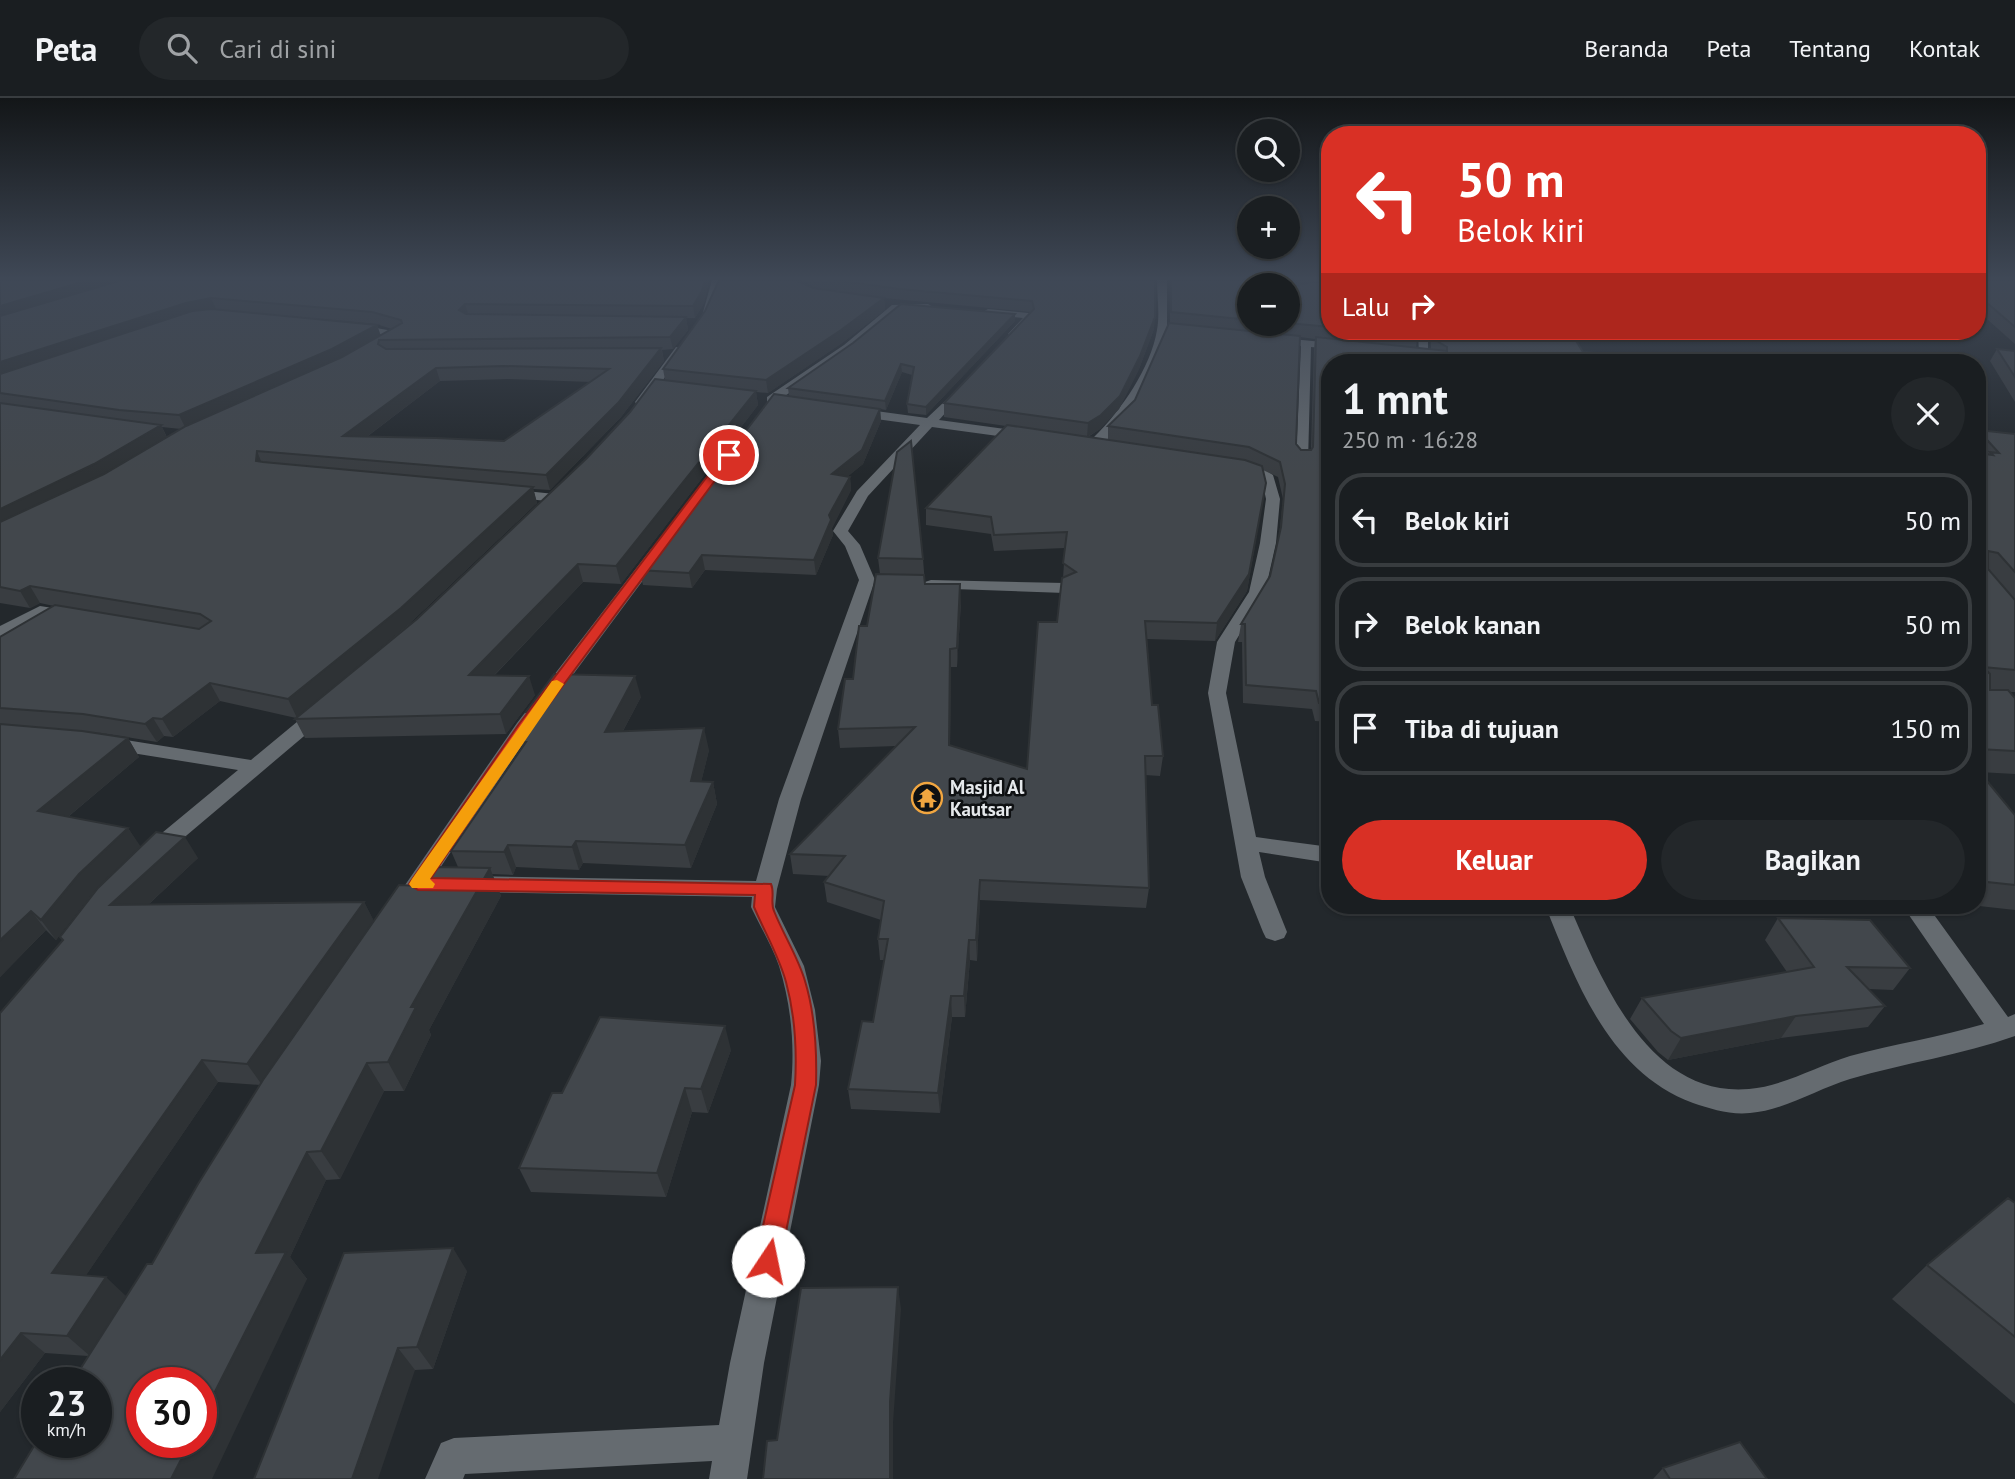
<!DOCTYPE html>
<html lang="id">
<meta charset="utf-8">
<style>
:root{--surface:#1a1e21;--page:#23272a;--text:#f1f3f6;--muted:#9fa2a5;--line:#383c3f;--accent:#d93025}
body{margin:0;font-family:"PT Sans",sans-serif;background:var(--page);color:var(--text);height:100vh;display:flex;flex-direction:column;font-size:26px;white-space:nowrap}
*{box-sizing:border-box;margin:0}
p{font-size:23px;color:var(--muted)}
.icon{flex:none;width:38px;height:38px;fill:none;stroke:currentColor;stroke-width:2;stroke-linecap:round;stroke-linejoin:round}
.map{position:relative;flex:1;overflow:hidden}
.sheet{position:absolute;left:1321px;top:256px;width:665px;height:560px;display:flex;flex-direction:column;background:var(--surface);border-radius:28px;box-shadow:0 2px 5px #0004,0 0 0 2px var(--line)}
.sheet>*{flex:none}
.banner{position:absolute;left:1321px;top:28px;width:665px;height:214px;border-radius:28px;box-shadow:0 2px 5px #0004,0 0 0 2px var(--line);background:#d93025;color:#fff;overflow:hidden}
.buttons{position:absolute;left:1237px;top:21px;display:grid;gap:14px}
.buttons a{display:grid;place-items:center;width:63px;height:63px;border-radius:50%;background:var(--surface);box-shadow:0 2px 5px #0004,0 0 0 2px var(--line);font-size:35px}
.speed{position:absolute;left:21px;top:1269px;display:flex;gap:14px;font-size:35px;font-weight:700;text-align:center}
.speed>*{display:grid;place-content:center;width:91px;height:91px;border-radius:50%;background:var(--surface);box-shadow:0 2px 5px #0004,0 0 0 2px var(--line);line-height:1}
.speed small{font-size:18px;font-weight:400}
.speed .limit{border:10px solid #d22;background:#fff;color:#111}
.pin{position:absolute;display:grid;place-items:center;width:60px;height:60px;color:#fff;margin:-30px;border:4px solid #fff;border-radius:50%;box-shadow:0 2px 7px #0007}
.me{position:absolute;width:77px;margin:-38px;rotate:11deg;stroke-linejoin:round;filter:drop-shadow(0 0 5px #0008)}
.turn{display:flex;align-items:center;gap:24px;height:147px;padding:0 21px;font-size:32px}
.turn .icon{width:91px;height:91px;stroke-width:2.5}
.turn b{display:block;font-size:49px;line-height:60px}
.then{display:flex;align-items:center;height:66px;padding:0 21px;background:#0003;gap:14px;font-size:26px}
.round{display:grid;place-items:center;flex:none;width:74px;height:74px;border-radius:37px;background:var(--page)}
.head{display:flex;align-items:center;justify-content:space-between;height:119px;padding:0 21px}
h1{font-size:42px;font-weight:700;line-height:52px}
.cta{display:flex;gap:14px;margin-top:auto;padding:14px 21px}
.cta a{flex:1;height:80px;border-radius:42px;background:var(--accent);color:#fff;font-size:28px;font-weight:700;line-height:80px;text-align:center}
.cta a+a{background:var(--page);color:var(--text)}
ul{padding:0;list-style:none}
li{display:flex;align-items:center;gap:21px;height:94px;margin:0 14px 10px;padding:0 7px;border:4px solid var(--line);border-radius:28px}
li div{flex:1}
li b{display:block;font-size:26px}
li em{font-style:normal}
header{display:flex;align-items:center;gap:42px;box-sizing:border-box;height:98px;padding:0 35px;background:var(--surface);border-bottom:2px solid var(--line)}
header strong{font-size:33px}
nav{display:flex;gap:38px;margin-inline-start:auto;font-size:24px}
.search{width:490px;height:63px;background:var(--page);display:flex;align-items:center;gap:18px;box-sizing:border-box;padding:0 24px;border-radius:38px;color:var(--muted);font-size:26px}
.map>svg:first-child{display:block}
</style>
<header>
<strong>Peta</strong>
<div class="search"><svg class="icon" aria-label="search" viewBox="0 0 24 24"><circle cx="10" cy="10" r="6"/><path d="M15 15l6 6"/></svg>Cari di sini</div>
<nav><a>Beranda</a><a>Peta</a><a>Tentang</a><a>Kontak</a></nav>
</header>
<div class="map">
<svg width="2015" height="1381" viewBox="0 0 2015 1381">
<rect width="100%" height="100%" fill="#23282c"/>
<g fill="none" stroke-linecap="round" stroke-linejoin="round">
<path fill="#656b70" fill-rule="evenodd" d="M353 226 399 234 404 237 388 247 383 244 390 238 350 231V227Z"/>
<path fill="#656b70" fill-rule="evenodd" d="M712 182H721L716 206 708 218H702Z
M1157 182H1167V230L1181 234 1176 237 1166 236C1152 277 1134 314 1103 346L1068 347V341L1094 339C1121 313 1151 269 1157 232 1160 216 1157 198 1157 182Z
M892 207 928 206 933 209 928 212H897L852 251 782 300 792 301V307L767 305V299L844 247Z
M988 211 1028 215 1031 216 1033 221 1013 239 1008 236 1023 220 985 216 983 214Z
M1418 233H1428V259L1419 257Z
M1271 239 1343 246 1348 249 1343 252 1311 249 1308 364H1298L1296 361 1301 248 1267 244 1266 242Z
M676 249 685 251 645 307H637L635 304Z
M962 287 968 290 939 322 1027 334 1033 338 1027 342 932 329 868 398 848 433 860 447 875 482 801 701 777 791 775 809 804 868 815 912 821 963 819 987 764 1265 747 1381H709L712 1363 465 1376 463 1381H425L441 1345 454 1340 719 1327 730 1265 791 987C795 948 791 906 779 868 772 848 760 828 751 809L752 799 469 794 461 792 457 786 461 780 469 778 756 783 779 701 859 482 845 448 833 433 857 393 920 327 854 318 848 314 854 310 927 320Z
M1237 366 1264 371 1273 377 1280 401 1276 445 1265 494 1235 544 1226 595 1256 739 1330 749V765L1259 754 1265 779 1287 834 1284 840 1275 843 1266 840 1263 834 1241 779 1208 595 1217 544 1249 494 1260 445 1266 401 1262 382 1255 377 1232 373 1230 370Z
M506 391 555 396 562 400 555 404 501 398V392Z
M656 449 664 454 532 632 410 815 402 817 394 815 390 809 394 803 517 625 651 451Z
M931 482 1065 485 1073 490 1065 495 925 490 923 487 925 484Z
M40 508 72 513 80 518 72 523 43 518 0 540V528Z
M322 607 329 609 332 613 329 617 161 759 153 762 145 759 142 754 145 749 238 672 107 651 100 649 97 645 100 641 107 639 251 662 315 609Z
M1545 807H1569C1601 881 1648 1000 1749 991 1784 988 1817 968 1850 958 1894 946 1940 939 1984 926L1902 807H1927L2008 919 2015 916V938C1961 957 1905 965 1850 981 1817 991 1785 1012 1750 1015 1730 1017 1711 1011 1693 1005 1609 974 1576 884 1545 807Z"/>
</g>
<path fill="#393d41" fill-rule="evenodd" d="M0 182H709L704 205 695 220H686L688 232 673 251 662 252 664 263 621 319 550 392 533 391 537 405 408 527 417 521 587 360 665 282 663 271 813 190H816L800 182H1155L1154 231 1139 271 1119 311 1100 331 1088 339 1108 342V328L1135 302 1170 225V182H1330V233H1418L1416 250 1431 251 1430 233H1520L1527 241H1531L1524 233H1570L1583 254 1330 264V624L1315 623 1312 611 1243 605 1242 544H1238L1241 526 1270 478 1279 439 1283 401 1278 379 1263 372V401L1247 493 1215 543 1147 541 1152 607 1163 658 1160 678 1145 677 1149 790 1146 810 980 802 977 863 970 862 965 919H952L940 1015 851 1011 848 991 873 924 885 862H880L878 841 881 822 827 804 824 784 829 778 793 776 790 756 896 648 840 650 838 631 853 581 880 476 878 460 923 461 925 486 961 504 957 569H951L950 647 1027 671 1057 524 1063 480 1065 450 994 453 991 436 926 427V410L1006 328 944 319V305L1031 214 884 200 885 212 842 245 768 295 756 294 758 307 621 486 583 484 494 578 535 597 506 636 305 640 295 621 296 620 220 603 173 639 164 638 157 644 95 634 128 640 139 659 68 719 128 730 140 749 198 760 149 806 364 804 374 824 421 788 458 769 451 753 523 649 521 644 531 628 526 614 641 599 623 633 709 652 701 684H713L717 706 691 770 583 765 579 772 516 769 513 777 492 776 501 798 429 932 431 937 404 993H384L340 1081 326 1082 290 1159 307 1181 88 1258 45 1255 0 1314 63 843 60 839 94 794 56 842 46 832 0 879V539L54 508 40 505 30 510 0 505ZM1250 187 1288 226H1250ZM265 216 376 226 392 231 381 238 377 227ZM1300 239 1315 241 1314 252 1311 351 1301 352 1296 346ZM508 281 591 284 504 343 368 338 440 283ZM162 329 181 331 167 339ZM218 984 260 987 152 1166 126 1198 86 1177Z
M1978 182H2015V246L1978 213Z
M1015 223 926 317 908 315 907 306 912 277 902 274 886 312 880 311 881 323 863 366 848 378 850 379 851 392 832 430 833 437 816 477 705 472 692 490 643 487 639 472 789 298 788 290Z
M1997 251 2015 253V304L1990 263Z
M1978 332 2015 336V594H2009L2015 600V676L1979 674 2015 717V812L1970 807H1978Z
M1330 673V711L1326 690Z
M1778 820 1910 870 1893 892 1869 891 1885 908 1868 929 1781 940 1668 962 1658 954 1630 921 1642 900 1787 874 1765 842Z
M731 952 708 1015 692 1014 666 1099 531 1094 519 1070 562 995Z
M2015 1105V1306L1892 1201 1927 1167Z
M467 1173 433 1271 415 1272 254 1381Z
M1663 1370 1767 1381H1653Z"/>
<path fill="#2e3235" d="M89 182H132L0 222V208Z
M705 182H709L704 205 695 220 693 208Z
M1288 182H1310V184L1288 189 1287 187Z
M211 200 216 211 0 280V264L186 205Z
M884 200 885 212 842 245 768 295 766 282Z
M465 206 469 218 459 212Z
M1015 216V223L926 317V309Z
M686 219 688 232 673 251 670 239Z
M1155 219 1154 231 1139 271 1119 311 1100 331 1087 339 1088 325Z
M377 227 381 240 337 264 186 331 179 317Z
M661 250 664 263 621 319 550 392 546 377Z
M901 266 902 274 886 312 885 303Z
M436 270 440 283 349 352 343 338Z
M756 293 758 307 621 486 616 468Z
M880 311 881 323 863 366 834 390 832 376Z
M161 327 168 342 0 432V411Z
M257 353 263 368 256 363Z
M850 379 851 392 832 430 833 437 816 477 814 462 829 417Z
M533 389 537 405 408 527 297 620 288 601Z
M1263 401 1247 493 1215 543 1217 525Z
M702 457 705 472 692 490 689 475Z
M578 466 583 484 476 596 469 577Z
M960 486 961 504 957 569V550Z
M30 488 40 505 30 510 20 493Z
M950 551 951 569 950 666 949 647Z
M529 578 535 597 506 636 500 616Z
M635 578 641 599 611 655 605 634Z
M210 585 220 603 173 639 162 621Z
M153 620 164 638 157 644 145 626Z
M704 630 709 652 696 705 691 683Z
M128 640 139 659 52 732 38 713Z
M713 684 717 706 691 770 685 747Z
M128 730 141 749 93 795 56 842 41 822 79 776Z
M185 739 198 760 125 828 110 807Z
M576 743 583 765 579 772 572 749Z
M508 747 516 769 513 777 504 754Z
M490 770 501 798 429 932 431 937 404 993 388 964 411 909Z
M980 782V802L977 863 976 842Z
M364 804 375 825 262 987 247 966Z
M31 813 46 832 0 879V842Z
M969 842 970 862 965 919 964 898Z
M951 898 952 919 940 1015 938 995Z
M1796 918 1781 940 1668 962 1681 940Z
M725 928 731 952 708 1015 701 991Z
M202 962 218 984 74 1195 52 1175Z
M367 965 384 993 340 1081 321 1053Z
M685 990 692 1014 666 1099 657 1075Z
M307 1054 326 1082 290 1159 307 1181 212 1381H171L190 1344H201V1321L256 1155Z
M453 1150 467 1173 433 1271 417 1249Z
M106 1179 127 1199 90 1258 67 1238Z
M898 1189 901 1211 893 1325V1381H890V1304Z
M21 1235 45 1255 0 1314V1262Z
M398 1250 415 1272 378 1381H352Z"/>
<path fill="#42474c" stroke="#2e3235" stroke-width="2" fill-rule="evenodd" d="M0 182H89L0 208Z
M122 182H705L702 193 693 208 465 206 459 212 466 216 686 219 670 239 379 242 378 246 386 251 661 250 618 305 546 377 257 353 256 363 263 364 533 389 401 510 288 601 210 585 162 621 153 620 145 626 83 616 0 610V539L55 507 199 531 211 523 200 516 30 488 20 493 0 489V424L104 376 186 328 342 259 402 225 401 222 372 214 211 200 186 205 0 264V218ZM504 268 609 271 504 343 436 340 343 338 436 270Z
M719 182H796L813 190 884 200 841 232 766 282 663 271 705 213Z
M834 182H1155V219L1140 258 1120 298 1101 317 1088 325 944 305 1034 211 1032 203 899 191Z
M1171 182H1288L1287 186 1290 189 1312 184 1330 185V229L1288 225V187H1250V222L1171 214Z
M1978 182H2015V229L1978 197Z
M901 206 1015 216 926 309 907 306 914 269 901 266 885 303 788 290 853 245Z
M212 211 377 227 332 251 179 317 119 312 0 295V276L192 213Z
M1169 225 1300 238 1296 346 1301 352H1311L1313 349 1316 239 1447 253V249L1435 242 1434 233H1520L1527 241 1537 242 1540 236 1537 233H1570L1583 254 1610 256 1622 260 1624 264H1330V605H1319L1316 593 1246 587 1245 526H1241L1270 478 1281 429 1285 386 1280 364 1249 349 1108 328 1135 302Z
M1368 233H1418V237Z
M1997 251 2015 253V279Z
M655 281 756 293 616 468 578 466 469 577 529 578 500 616 295 621 417 521 587 360 630 314Z
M774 296 880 311 862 352 832 376 850 379 829 417 831 422 814 462 702 457 689 475 639 472Z
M0 305 161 327 94 366 0 411Z
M1007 327 1245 362 1262 368 1266 385 1249 476 1217 525 1145 523 1152 607H1158L1163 658H1145L1149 790 980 782 976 842H969L964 898H951L938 995 848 991 862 923 873 924 888 841H878L884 803 824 784 845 758 790 756 915 629 838 631 845 581H853L859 528H867L876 476 924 477 925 486H960L957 550 950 551 949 647 1027 671 1038 524H1057L1062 480 1076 474 1063 465 1067 434 994 437 991 419 926 410Z
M1978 332 2015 336V474L1998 455 1988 453V471L2015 502V572L1983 569 1990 576V592H2008L2015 600V653L1978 651V449H1979L1978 447V355L1993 357 1990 354 1999 355Z
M911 343 923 461 878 460 897 354Z
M554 576 635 578 605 634 704 630 691 683 713 684 685 747 576 743 572 749 508 747 504 754 451 753 526 644H521L540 613 526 614Z
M0 626 82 633 128 640 38 713 128 730 79 776 41 822 31 813 0 842Z
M1978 672 2015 717V787L1978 783Z
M156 734 185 739 110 807 364 804 247 966 202 962 52 1175 106 1179 67 1238 21 1235 0 1262V915L63 842 60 839 98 790Z
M434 769 490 770 411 909H416L388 964 367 965 321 1053 307 1054 256 1155 286 1154 201 1321V1284H142V1344H190L171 1381H14L37 1343 96 1344V1284H72L147 1166H152L198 1086 263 982 399 787 421 788Z
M1778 820 1870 822 1910 870 1847 869 1885 908 1796 918 1681 940 1671 933 1642 900 1814 869Z
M600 919 725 928 701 991 685 990 657 1075 519 1070 552 995H562Z
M2008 1100 2015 1105V1239L1927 1167Z
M453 1150 417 1249 398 1250 352 1381H254L344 1155Z
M898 1189 890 1304V1381H763L767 1343 777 1342 801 1190Z
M1740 1344 1767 1381H1670L1663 1370Z"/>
<linearGradient id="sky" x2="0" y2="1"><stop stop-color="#131618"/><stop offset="0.48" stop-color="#3f4856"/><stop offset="1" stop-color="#3f4856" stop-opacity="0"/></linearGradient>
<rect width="2015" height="376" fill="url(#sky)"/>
<path fill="#d93025" stroke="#8d1f18" stroke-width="2" d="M725 355 734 357 530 632 431 780 771 786C775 795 770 804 774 813 783 836 798 859 805 883 815 916 817 953 816 987L780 1163 776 1171 768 1174 759 1171 755 1163 795 987C797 953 795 917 786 884 779 858 764 833 754 809L755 797 418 792 409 786 519 626Z"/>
<path fill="#f59e0b" d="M557 582 564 586 430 781 435 786 433 790H412L409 786 412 781 552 583Z"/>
<defs>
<g id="temple-ring" transform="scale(1.575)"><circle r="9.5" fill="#0e1012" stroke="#f1a640" stroke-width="1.5"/><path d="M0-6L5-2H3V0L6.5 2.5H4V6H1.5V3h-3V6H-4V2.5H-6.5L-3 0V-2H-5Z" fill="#f1a640"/></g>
</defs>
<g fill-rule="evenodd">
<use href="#temple-ring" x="927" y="700"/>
</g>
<g text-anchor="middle" stroke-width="5" stroke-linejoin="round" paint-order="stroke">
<g font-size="19" font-weight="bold" fill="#e5e8eb" stroke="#0e1012" text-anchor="start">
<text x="950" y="696">Masjid Al<tspan x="950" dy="22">Kautsar</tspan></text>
</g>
</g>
</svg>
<div class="buttons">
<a><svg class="icon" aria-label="search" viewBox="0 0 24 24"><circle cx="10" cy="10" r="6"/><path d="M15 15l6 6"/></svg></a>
<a>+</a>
<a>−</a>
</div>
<div class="speed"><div>23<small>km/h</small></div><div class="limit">30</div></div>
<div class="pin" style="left:729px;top:357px;background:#d93025"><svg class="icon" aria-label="arrive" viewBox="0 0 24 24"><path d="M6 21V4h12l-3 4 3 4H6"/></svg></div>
<svg class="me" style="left:768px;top:1163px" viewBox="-20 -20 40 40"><circle r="19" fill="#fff"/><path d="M0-13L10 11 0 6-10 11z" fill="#d93025"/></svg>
<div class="banner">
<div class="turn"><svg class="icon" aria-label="left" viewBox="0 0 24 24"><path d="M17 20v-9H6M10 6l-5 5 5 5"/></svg><div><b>50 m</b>Belok kiri</div></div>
<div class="then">Lalu<svg class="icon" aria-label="right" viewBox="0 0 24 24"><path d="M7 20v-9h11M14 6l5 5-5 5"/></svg></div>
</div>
<section class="sheet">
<div class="head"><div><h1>1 mnt</h1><p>250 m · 16:28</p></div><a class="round"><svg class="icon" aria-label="close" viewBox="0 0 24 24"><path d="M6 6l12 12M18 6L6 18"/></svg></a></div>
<ul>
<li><svg class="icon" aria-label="left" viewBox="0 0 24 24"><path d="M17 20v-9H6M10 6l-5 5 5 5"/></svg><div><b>Belok kiri</b></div><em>50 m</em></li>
<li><svg class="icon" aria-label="right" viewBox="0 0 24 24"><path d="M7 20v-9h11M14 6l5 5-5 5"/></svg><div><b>Belok kanan</b></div><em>50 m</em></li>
<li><svg class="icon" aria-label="arrive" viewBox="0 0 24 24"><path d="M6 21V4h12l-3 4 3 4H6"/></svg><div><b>Tiba di tujuan</b></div><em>150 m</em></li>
</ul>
<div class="cta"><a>Keluar</a><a>Bagikan</a></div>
</section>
</div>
